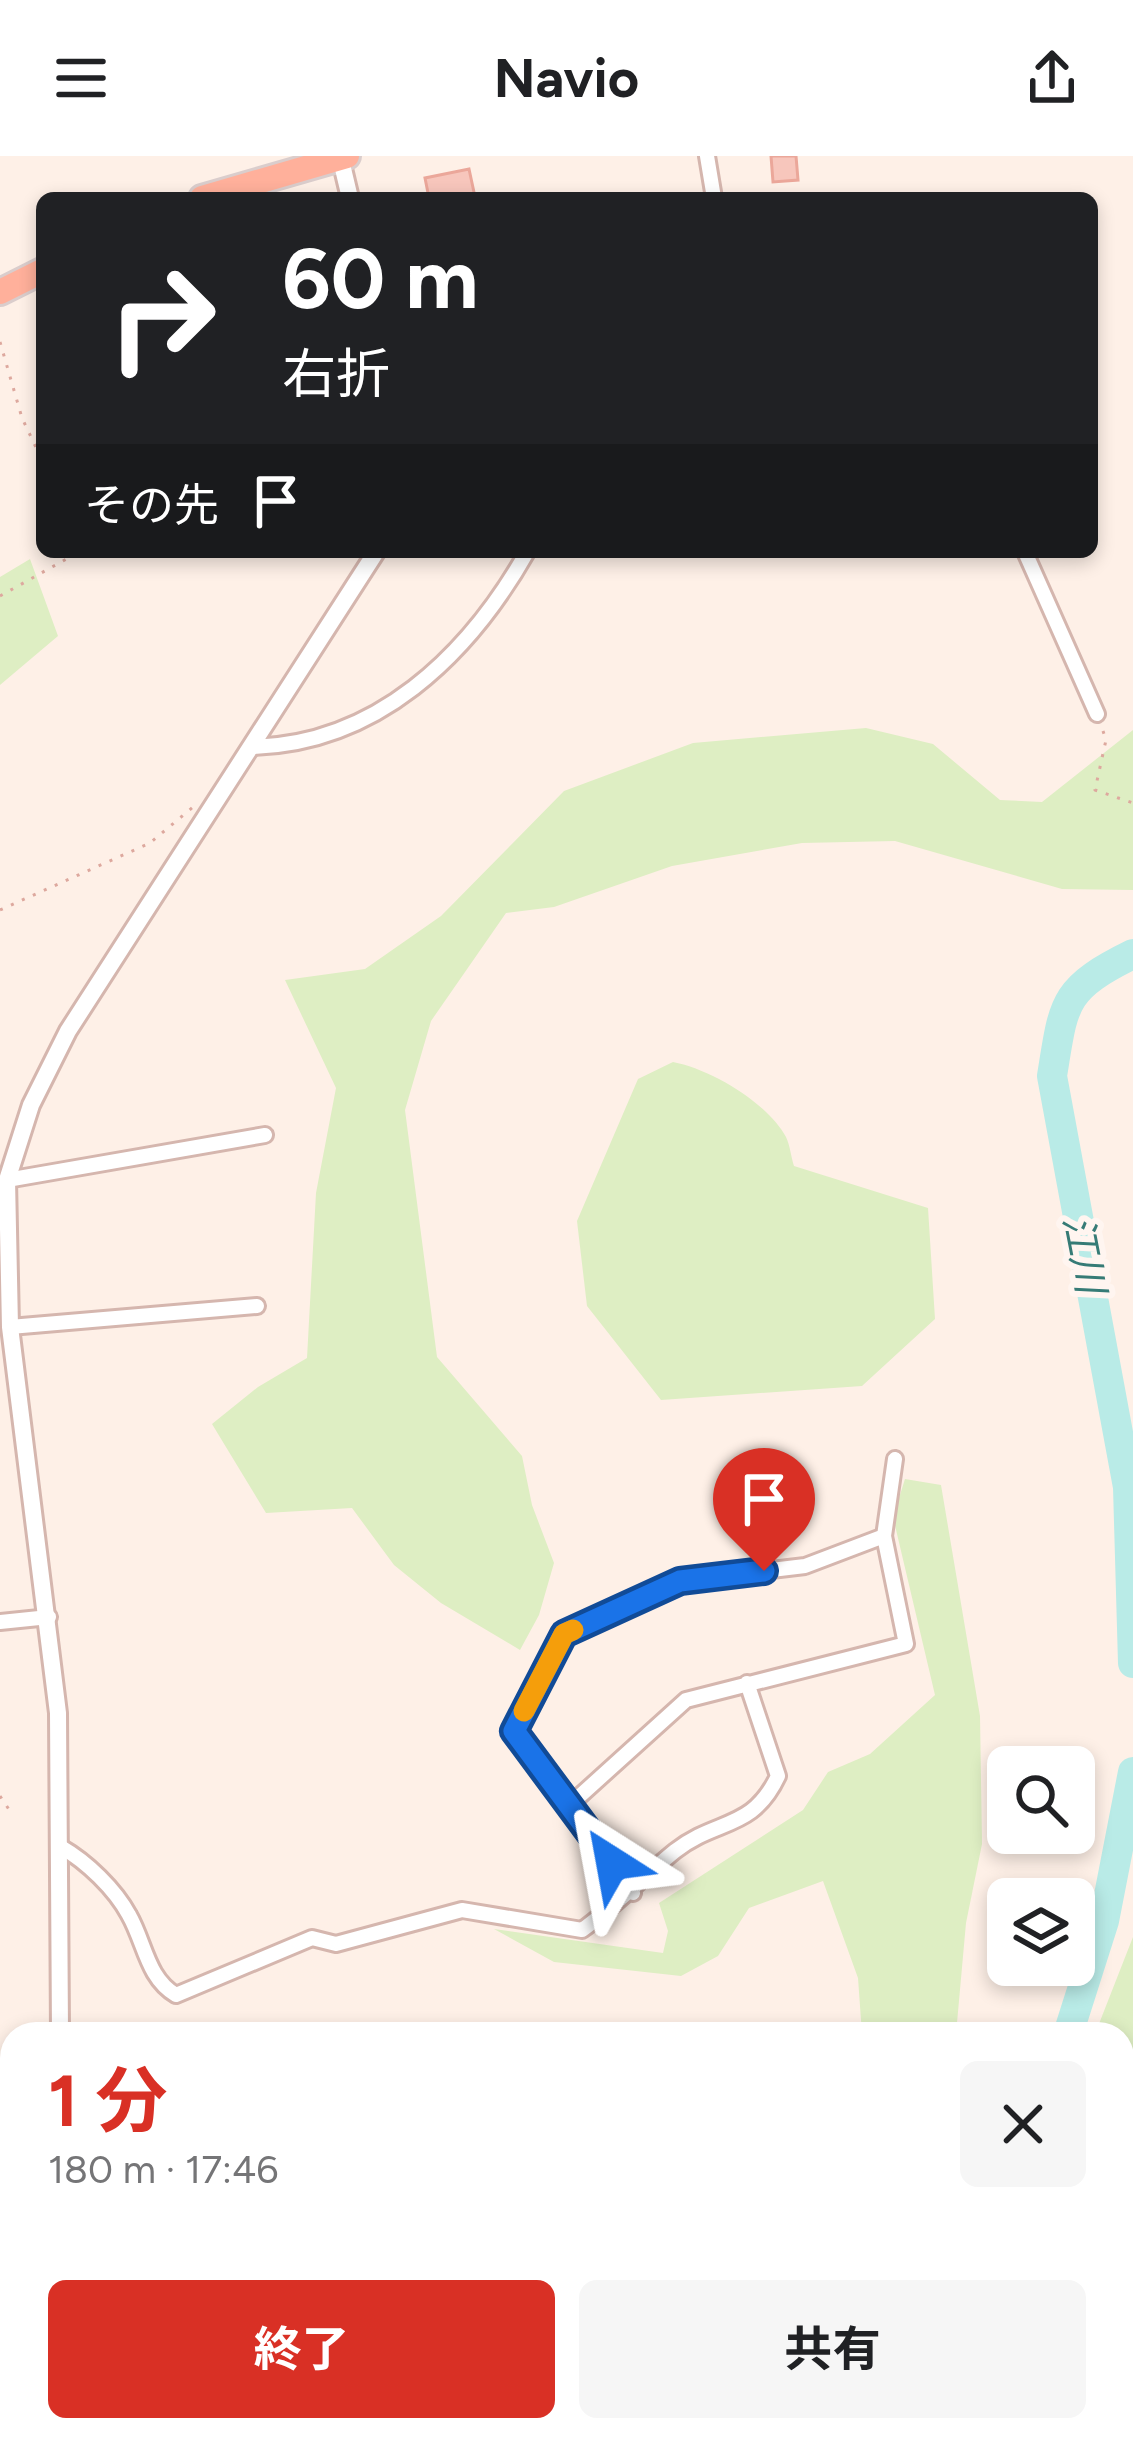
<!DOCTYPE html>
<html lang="ja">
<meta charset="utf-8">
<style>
:root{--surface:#fff;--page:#f6f6f6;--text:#202124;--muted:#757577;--accent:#d93025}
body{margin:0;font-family:Figtree,"Noto Sans JP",sans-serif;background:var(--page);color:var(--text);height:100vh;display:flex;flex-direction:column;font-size:45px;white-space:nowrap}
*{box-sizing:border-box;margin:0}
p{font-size:39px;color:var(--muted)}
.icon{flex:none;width:66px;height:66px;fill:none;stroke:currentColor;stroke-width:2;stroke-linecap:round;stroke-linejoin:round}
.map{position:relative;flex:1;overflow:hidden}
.sheet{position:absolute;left:0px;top:1866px;width:1134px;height:420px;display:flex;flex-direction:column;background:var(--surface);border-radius:36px 36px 0 0;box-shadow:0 6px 18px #0003}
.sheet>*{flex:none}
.guide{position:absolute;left:36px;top:36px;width:1062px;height:366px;border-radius:18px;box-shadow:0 6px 18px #0003;background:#202124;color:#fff;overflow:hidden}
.fabs{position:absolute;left:987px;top:1590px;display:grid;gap:24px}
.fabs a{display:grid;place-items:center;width:108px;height:108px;border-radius:18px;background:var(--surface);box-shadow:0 6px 18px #0003;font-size:60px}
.pin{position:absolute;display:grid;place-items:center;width:102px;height:102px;color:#fff;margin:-123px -51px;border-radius:50% 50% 50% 0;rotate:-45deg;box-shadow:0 0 12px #0007}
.pin .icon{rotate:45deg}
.me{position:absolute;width:132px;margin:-66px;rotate:326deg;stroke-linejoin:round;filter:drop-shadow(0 0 9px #0008)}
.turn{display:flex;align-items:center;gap:42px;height:252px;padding:0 48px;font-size:54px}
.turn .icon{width:156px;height:156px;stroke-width:2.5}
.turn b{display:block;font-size:84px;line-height:102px}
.then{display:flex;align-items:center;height:114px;padding:0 48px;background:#0003;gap:24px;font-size:45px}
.round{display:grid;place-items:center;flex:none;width:126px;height:126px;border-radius:18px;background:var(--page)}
.overview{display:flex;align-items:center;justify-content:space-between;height:204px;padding:0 48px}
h1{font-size:72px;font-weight:700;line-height:90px;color:var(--accent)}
.button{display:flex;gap:24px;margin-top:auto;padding:24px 48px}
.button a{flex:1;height:138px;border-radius:18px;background:var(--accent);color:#fff;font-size:48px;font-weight:700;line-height:138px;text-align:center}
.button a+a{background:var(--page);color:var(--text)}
header{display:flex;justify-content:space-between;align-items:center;height:156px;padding:0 48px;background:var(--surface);font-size:54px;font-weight:700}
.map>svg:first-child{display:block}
</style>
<header><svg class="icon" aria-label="menu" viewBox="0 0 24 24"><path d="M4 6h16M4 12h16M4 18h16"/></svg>Navio<svg class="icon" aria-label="share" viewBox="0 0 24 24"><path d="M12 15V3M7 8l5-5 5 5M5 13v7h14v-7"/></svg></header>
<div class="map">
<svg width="1133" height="2286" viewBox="0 0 1133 2286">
<rect width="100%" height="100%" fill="#fef0e7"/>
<path fill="#deeec3" d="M30 403 58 480 0 529V421Z
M866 572 933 588 1000 644 1042 646 1133 574V734L1062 733 895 685 802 687 672 710 554 751 506 757 431 865 405 954 437 1201 522 1300 532 1349 554 1407 539 1459 520 1494 441 1447 394 1409 352 1352 266 1357 212 1268 258 1231 307 1202 316 1037 336 932 285 824 365 813 441 760 564 635 693 587Z
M673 906C710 913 767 946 786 981 790 989 791 1001 794 1010L928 1052 935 1163 862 1230 661 1244 587 1150 577 1065 638 923Z
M905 1323 941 1329 980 1560 982 1688 966 1767 956 1878H862L858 1822 823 1725 749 1752 718 1800 681 1820 554 1806 494 1773 663 1797 668 1775 659 1747 803 1654 828 1616 870 1598 935 1539 893 1361Z
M1133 1781V2286H1106L1109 2274H1122V2228L1131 2195 1122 2167V1878H1095Z
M387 2274H583L592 2286H409Z"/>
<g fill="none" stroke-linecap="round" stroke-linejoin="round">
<path stroke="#b9ebe7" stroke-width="30" d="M1133 798C1062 833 1064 846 1052 920L1128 1331 1133 1507
M1068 1878 1104 1765 1133 1616
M1091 2286 1094 2274"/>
</g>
<path fill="#f7c6bc" stroke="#eba79a" stroke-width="3" d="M771 0H796L798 24 773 26Z
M469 13 475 41 429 42 425 22Z"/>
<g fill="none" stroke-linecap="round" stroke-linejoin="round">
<g stroke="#d5b6ae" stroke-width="20">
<path id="minor" d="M707 0 714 42
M1025 396 1097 558
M250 591C376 589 468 500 527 396
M7 1024 265 979
M10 1171 257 1150
M0 1466 49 1461
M572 1647 686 1544 906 1488 884 1380 895 1303
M61 1691C87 1706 115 1733 129 1759 145 1787 147 1822 176 1839L312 1782 336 1788 462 1754 582 1774C615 1750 643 1721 675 1695 717 1662 752 1675 778 1620L747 1527
M633 1737 572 1647 514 1575 564 1478 680 1425 805 1410 884 1380
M598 2274 607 2286"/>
</g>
<g stroke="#d5b6ae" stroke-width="22">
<path id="tertiary" d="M340 0 350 42
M60 1878 58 1557 10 1171 7 1024 31 949 68 875 376 396
M34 2286 35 2274"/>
</g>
<g stroke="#dacdcc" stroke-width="30">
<path id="trunk" d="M202 42 347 0
M0 136 42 115"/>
</g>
<path stroke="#dda89e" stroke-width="3" stroke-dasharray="3 9" stroke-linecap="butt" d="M0 186 22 262 42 304
M0 440 79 396
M1103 575 1106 584 1095 634 1133 647
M0 754 150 687 193 651
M0 1640 12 1658"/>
<use href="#minor" stroke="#fff" stroke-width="14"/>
<use href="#tertiary" stroke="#fff" stroke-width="16"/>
<use href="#trunk" stroke="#ffb09b" stroke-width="24"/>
</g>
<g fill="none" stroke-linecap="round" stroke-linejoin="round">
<g stroke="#114b97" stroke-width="30">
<path id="route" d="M612 1707 514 1575 564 1478 680 1425 764 1415"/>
</g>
<use href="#route" stroke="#1a73e8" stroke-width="21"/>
<path stroke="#f59e0b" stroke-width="21" d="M524 1555 564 1478 573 1474"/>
</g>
<g text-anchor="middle" stroke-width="12" stroke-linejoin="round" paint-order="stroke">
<g font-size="39" font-style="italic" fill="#367b76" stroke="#fff5f0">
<text transform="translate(1085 1098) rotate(79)" y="14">江川</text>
</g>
</g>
</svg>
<div class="fabs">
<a><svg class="icon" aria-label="search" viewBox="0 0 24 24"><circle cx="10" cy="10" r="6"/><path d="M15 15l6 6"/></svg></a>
<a><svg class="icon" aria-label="layers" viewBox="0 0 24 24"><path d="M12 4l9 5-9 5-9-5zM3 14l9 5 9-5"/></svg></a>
</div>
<div class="pin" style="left:764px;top:1415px;background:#d93025"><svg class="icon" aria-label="arrive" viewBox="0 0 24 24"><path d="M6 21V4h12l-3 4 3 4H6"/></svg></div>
<svg class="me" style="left:612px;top:1707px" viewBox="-20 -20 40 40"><path d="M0-17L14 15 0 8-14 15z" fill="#1a73e8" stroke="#fff" stroke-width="4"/></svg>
<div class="guide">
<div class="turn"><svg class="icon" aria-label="right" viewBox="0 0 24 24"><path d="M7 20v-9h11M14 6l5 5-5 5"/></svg><div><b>60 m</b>右折</div></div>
<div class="then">その先<svg class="icon" aria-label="arrive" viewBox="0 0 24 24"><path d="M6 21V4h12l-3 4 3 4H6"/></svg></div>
</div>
<section class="sheet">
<div class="overview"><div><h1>1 分</h1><p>180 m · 17:46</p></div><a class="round"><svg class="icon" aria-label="close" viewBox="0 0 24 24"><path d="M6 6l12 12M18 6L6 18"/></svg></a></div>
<div class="button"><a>終了</a><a>共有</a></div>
</section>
</div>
